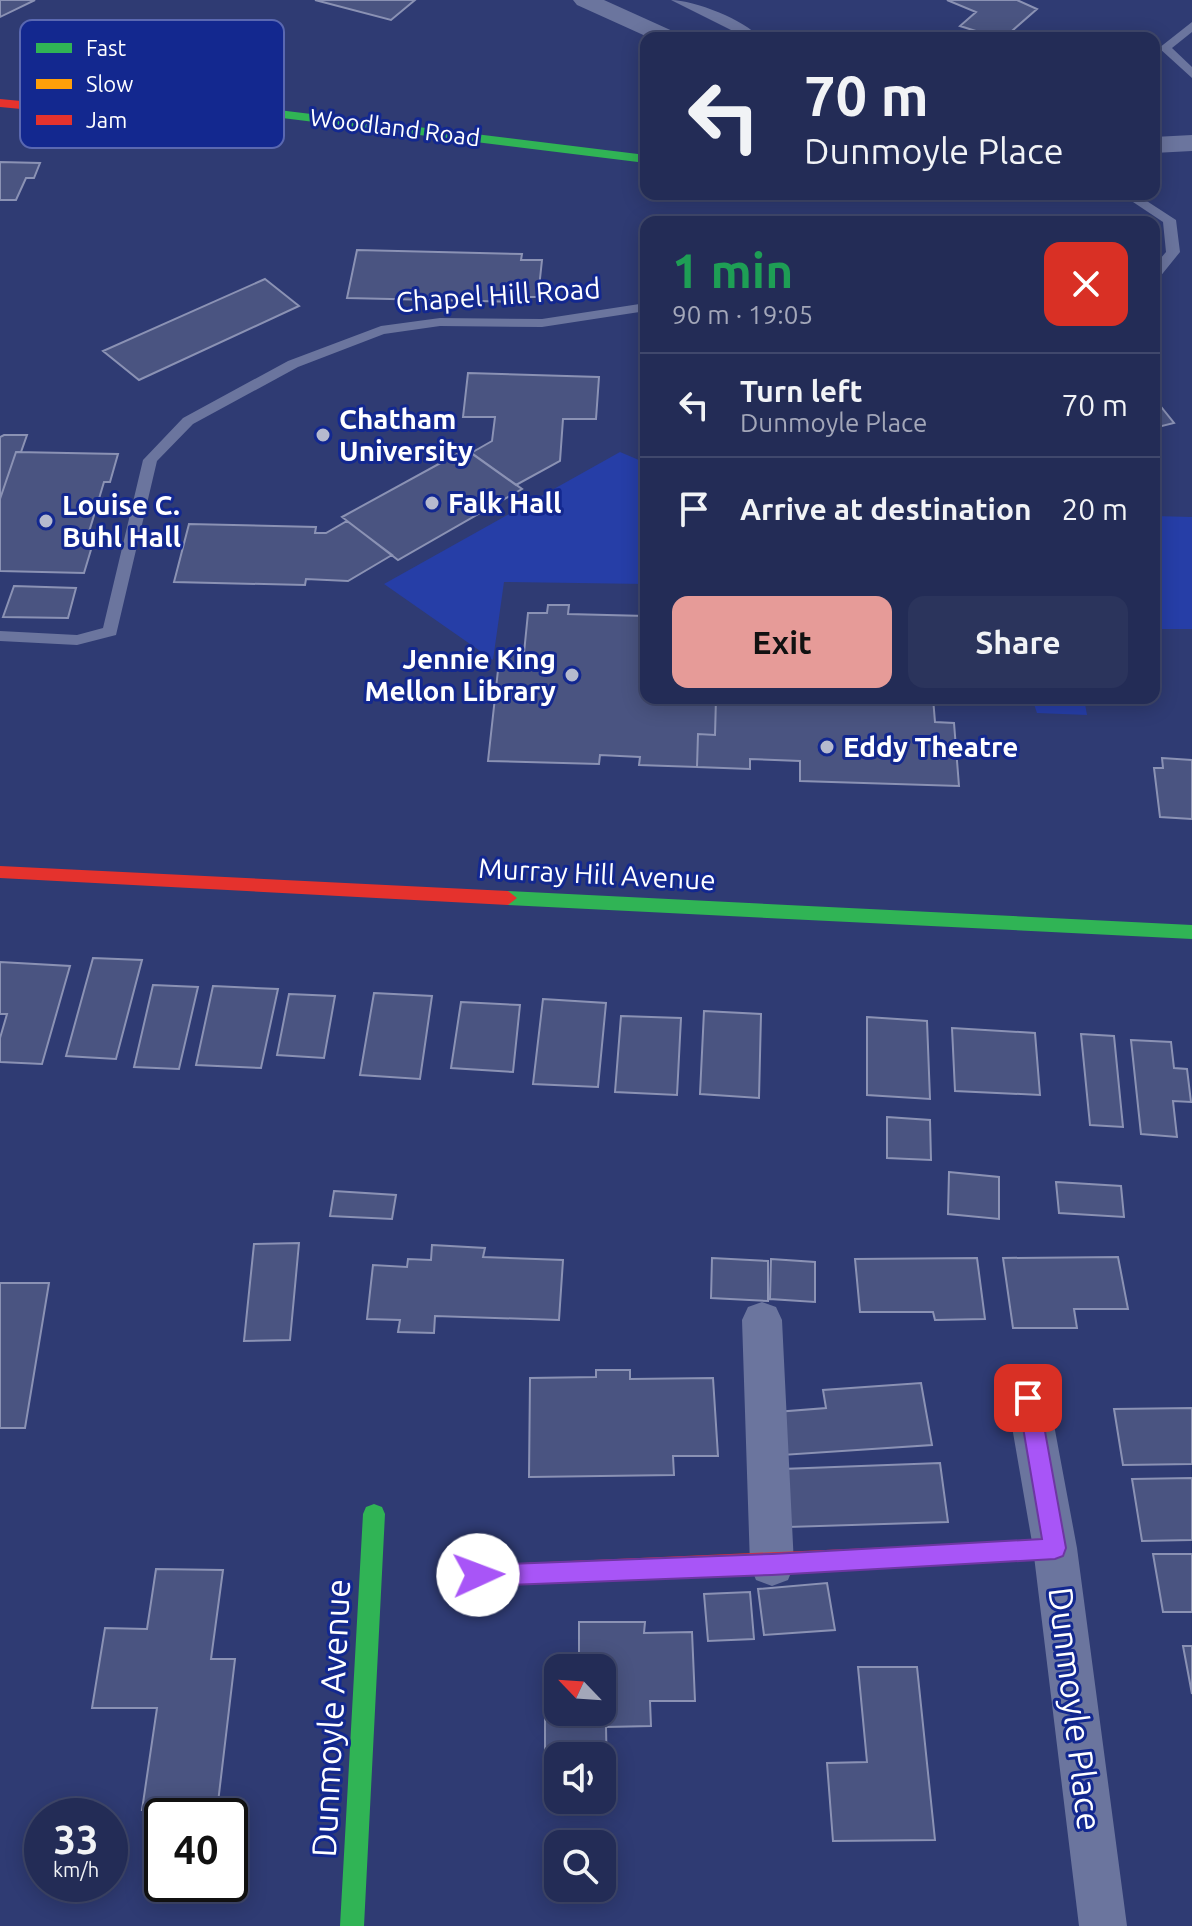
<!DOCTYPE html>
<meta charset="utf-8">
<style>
:root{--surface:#232c56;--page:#2b345c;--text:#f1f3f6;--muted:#a3a7b9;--line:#40486c;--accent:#e69b98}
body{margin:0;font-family:Ubuntu,sans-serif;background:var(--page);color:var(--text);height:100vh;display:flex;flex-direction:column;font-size:30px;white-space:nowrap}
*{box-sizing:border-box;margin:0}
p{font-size:26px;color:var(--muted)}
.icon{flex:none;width:44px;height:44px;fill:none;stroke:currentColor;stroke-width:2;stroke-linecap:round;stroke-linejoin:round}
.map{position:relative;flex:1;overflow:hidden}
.sheet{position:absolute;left:640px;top:216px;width:520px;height:488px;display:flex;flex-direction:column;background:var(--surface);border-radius:16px;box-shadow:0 4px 20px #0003,0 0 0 2px var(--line)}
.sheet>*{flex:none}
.hud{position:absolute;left:640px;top:32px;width:520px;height:168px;border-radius:16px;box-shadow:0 4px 20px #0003,0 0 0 2px var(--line);background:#232c56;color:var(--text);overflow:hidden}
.needle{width:52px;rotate:295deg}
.tools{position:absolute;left:544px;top:1654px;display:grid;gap:16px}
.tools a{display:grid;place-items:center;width:72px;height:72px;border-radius:16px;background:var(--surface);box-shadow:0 4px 20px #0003,0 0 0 2px var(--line);font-size:40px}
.speed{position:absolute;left:24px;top:1798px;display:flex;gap:16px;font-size:40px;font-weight:700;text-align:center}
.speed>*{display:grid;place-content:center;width:104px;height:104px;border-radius:50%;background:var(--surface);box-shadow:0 4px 20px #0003,0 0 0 2px var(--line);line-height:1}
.speed small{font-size:20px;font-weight:400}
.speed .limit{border:4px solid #111;border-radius:12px;background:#fff;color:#111}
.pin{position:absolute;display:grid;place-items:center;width:68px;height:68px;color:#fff;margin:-34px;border-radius:16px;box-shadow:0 4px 12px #0006}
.me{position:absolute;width:88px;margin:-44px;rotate:88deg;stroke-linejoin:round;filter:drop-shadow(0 0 6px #0008)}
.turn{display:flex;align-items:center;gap:28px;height:168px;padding:0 32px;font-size:36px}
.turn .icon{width:104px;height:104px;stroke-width:2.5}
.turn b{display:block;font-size:56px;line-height:68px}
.round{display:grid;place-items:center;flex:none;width:84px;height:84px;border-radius:16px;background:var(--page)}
.summary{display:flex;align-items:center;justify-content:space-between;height:136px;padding:0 32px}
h1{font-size:48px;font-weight:700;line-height:60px;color:#1e9e55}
.primary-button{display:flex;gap:16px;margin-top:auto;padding:16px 32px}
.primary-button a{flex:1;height:92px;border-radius:16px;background:var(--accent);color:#111;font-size:32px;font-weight:700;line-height:92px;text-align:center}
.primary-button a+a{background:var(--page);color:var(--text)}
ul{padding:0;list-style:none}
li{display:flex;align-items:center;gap:24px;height:104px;padding:0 32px;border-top:2px solid var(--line)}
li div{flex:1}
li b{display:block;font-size:30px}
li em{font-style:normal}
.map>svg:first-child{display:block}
</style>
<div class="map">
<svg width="1192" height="1926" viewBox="0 0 1192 1926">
<rect width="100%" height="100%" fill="#2f3b73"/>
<path fill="#263ea7" d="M620 452 646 463V584L504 582 493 660 384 584Z
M1154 516 1192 517V629H1154Z
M1032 698H1084L1087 715 1037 713Z"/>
<path fill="#4a5481" stroke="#8b92b4" stroke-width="2" fill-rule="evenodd" d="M0 0H35L0 17Z
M315 0H415L391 20Z
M947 0H1017L1037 9 1004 38H998L960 26 976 12Z
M0 162 40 163 34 178H26L16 200H0Z
M357 250 522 254 521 260H542L538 297H517L516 302 347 298Z
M265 279 299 306 139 380 103 351Z
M468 373 599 377 596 419H563L560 461 516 485 471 453 492 441 495 417H463Z
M1154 398 1174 423 1154 428Z
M4 435H27L21 452H16L0 499V437Z
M466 449 522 489 398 560 342 517Z
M16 452 118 454 110 482H104L86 542 93 543 84 573 0 571V499Z
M347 521 392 555 348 581 306 579 305 585 174 582 189 524 316 527 315 533H326Z
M14 586 76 588 68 618 3 617Z
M548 605H569L568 614 646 616V698H716L715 735 698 734 697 767 639 765 640 757 600 755 599 764 488 761 500 652 524 653 528 613H547Z
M716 698H933L935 722 954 723 959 786 800 781V761L750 759V769L697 767 698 734 715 735Z
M1162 758 1192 760V819L1160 817 1154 768H1163Z
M93 958 142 960 116 1059 66 1056Z
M0 962 70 966 42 1064 0 1062V1038L7 1014H0Z
M153 985 198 987 179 1069 134 1067Z
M213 986 278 989 261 1068 196 1065Z
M374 993 432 996 420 1079 360 1075Z
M289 994 335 996 324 1058 277 1055Z
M543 999 606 1003 598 1087 533 1084Z
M461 1002 520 1005 513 1072 451 1068Z
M704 1011 761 1014 759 1098 700 1094Z
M621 1016 681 1018 677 1095 615 1092Z
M867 1017 927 1021 930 1099 867 1095Z
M952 1028 1035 1033 1040 1095 955 1091Z
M1081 1034 1114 1036 1123 1127 1090 1125Z
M1131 1040 1171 1042 1174 1068 1187 1069 1191 1102 1173 1101 1177 1137 1141 1134Z
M887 1117 930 1120 931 1160 887 1158Z
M949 1172 999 1177V1219L948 1214Z
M1056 1182 1121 1186 1124 1217 1059 1213Z
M334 1191 396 1195 392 1219 330 1216Z
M299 1243 290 1340 244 1341 254 1244Z
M432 1245 485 1248 483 1257 563 1260 559 1320 435 1316 434 1333 398 1332 400 1320 367 1319 373 1265 407 1267 408 1259 431 1260Z
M1118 1257 1128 1309H1074L1077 1328H1013L1003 1258Z
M712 1258 768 1261V1301L711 1298Z
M977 1258 985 1319 935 1320 933 1312H860L855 1259Z
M771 1259 815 1262V1302L770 1299Z
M0 1283H49L25 1428H0Z
M596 1370H630V1379L713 1378 718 1456H673L674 1475 529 1477 530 1378 596 1377Z
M921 1383 932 1445 782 1455 776 1412 826 1408 823 1390Z
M1192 1408V1464L1123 1465 1114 1409Z
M940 1463 948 1522 788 1527 782 1469Z
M1192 1478V1540L1142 1541 1132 1479Z
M1153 1554H1192V1612H1163Z
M156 1569 223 1570 211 1659H235L217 1811 142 1810 157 1708H92L105 1628 147 1629Z
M827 1583 835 1630 764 1635 758 1589Z
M750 1592 754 1639 708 1641 704 1594Z
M579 1622H645L644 1633 692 1632 695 1701H650L651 1726 606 1727 607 1776H602V1756H558V1776H545V1664L579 1663ZM558 1668H602V1712H558Z
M1183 1646H1192V1694Z
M858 1667H917L935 1840 833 1841 827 1763 867 1762Z"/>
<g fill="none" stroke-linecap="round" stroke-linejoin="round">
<path fill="#6b759e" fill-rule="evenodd" d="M671 0C694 0 745 20 760 38H747Z
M1192 22V32L1172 48 1192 67V78L1159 48Z
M1121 194H1136L1176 220 1180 252 1159 278 1154 279V266L1166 252 1163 222Z
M646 303V311L542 327 440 326 384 334 298 367 193 424 157 461 116 635 77 645 0 641V631L77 635 103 628 143 460 183 418 288 361 381 326 440 318 542 319Z"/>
<path fill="#6b759e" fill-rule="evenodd" d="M573 0H604L677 33 681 38H650L577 5Z
M1192 135V151L1154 153V137Z
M762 1302 776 1307 782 1320 794 1565 788 1580 772 1586 756 1580 750 1565 742 1320 748 1307Z
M1028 1379 1043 1385 1049 1398 1077 1548 1127 1926H1079L1033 1548 1007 1398 1013 1385Z"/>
<path fill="#30b455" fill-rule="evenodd" d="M262 108 646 155V163L258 115 256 112Z
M508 891 1192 925V939L508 905 499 898Z
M374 1504 382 1507 385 1514 364 1926H340L363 1514 366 1507Z"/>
<path fill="#ff9f0a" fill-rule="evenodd" d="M1055 1538 1063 1541 1066 1548 1063 1555 1055 1558 940 1565 932 1562 929 1555 932 1548 940 1545Z"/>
<path fill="#e5322d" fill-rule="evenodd" d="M0 99 106 109 262 108 268 112 262 116 106 117 0 107Z
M0 866 508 891 517 898 508 905 0 878Z
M940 1545 948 1548 951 1555 948 1562 940 1565 478 1585 470 1582 467 1575 470 1568 478 1565Z"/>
</g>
<path fill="#a855f7" stroke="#6d37a1" stroke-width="2" d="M1028 1388 1036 1391 1039 1398 1066 1548 1063 1556 1055 1559 772 1575 478 1586 470 1583 467 1575 470 1568 478 1565 772 1554 1042 1539 1018 1398 1021 1391Z"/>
<g fill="#b6bace" stroke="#13288f" stroke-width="3">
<circle cx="323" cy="435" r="8"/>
<circle cx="432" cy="503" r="8"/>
<circle cx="46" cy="521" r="8"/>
<circle cx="572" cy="675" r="8"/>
<circle cx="827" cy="747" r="8"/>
</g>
<g text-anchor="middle" stroke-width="6" stroke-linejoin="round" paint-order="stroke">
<g font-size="24" fill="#fff" stroke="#13288f">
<text transform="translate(395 128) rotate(7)" y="8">Woodland Road</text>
</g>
<g font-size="28" fill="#fff" stroke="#13288f">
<text transform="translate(498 295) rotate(-4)" y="10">Chapel Hill Road</text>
<text transform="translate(597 874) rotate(3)" y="10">Murray Hill Avenue</text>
</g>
<g font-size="28" font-weight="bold" fill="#fff" stroke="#13288f" text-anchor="start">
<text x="339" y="429">Chatham<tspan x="339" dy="32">University</tspan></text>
<text x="448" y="513">Falk Hall</text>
<text x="62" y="515">Louise C.<tspan x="62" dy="32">Buhl Hall</tspan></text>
<text x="556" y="669" text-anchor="end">Jennie King<tspan x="556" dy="32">Mellon Library</tspan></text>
<text x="843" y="757">Eddy Theatre</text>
</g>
<g font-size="34" fill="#fff" stroke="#13288f">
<text transform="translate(1075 1709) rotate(83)" y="12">Dunmoyle Place</text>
<text transform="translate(331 1718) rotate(-87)" y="12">Dunmoyle Avenue</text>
</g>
</g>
<rect x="20" y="20" width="264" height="128" rx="12" fill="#13288f" stroke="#5a68b1" stroke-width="2"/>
<rect x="36" y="43" width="36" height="10" fill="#30b455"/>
<rect x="36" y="79" width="36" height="10" fill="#ff9f0a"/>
<rect x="36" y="115" width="36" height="10" fill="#e5322d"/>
<g font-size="22" fill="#fff">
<text x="86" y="56">Fast</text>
<text x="86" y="92">Slow</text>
<text x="86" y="128">Jam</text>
</g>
</svg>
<div class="tools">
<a><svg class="needle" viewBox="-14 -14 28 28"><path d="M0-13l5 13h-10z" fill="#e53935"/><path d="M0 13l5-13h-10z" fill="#a3a7b9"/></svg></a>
<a><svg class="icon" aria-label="sound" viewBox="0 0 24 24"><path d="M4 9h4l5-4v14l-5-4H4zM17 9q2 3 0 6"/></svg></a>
<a><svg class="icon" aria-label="search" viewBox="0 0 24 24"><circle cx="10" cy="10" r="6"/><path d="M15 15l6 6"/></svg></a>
</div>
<div class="speed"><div>33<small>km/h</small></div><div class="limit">40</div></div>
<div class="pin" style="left:1028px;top:1398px;background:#d93025"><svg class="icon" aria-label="arrive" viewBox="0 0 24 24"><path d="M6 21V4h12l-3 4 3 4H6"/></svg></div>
<svg class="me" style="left:478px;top:1575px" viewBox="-20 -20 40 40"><circle r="19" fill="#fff"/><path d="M0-13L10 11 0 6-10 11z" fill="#a855f7"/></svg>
<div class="hud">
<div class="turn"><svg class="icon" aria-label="left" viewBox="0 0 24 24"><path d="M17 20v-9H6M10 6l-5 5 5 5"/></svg><div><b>70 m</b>Dunmoyle Place</div></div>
</div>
<section class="sheet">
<div class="summary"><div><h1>1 min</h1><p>90 m · 19:05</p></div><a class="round" style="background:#d93025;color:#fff"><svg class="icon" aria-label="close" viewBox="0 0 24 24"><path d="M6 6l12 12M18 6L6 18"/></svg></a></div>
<ul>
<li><svg class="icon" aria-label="left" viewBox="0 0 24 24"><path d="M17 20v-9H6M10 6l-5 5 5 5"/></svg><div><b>Turn left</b><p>Dunmoyle Place</p></div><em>70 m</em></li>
<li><svg class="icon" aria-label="arrive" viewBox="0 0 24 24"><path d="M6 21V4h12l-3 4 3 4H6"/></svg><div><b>Arrive at destination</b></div><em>20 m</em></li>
</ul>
<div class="primary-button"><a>Exit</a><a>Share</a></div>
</section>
</div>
